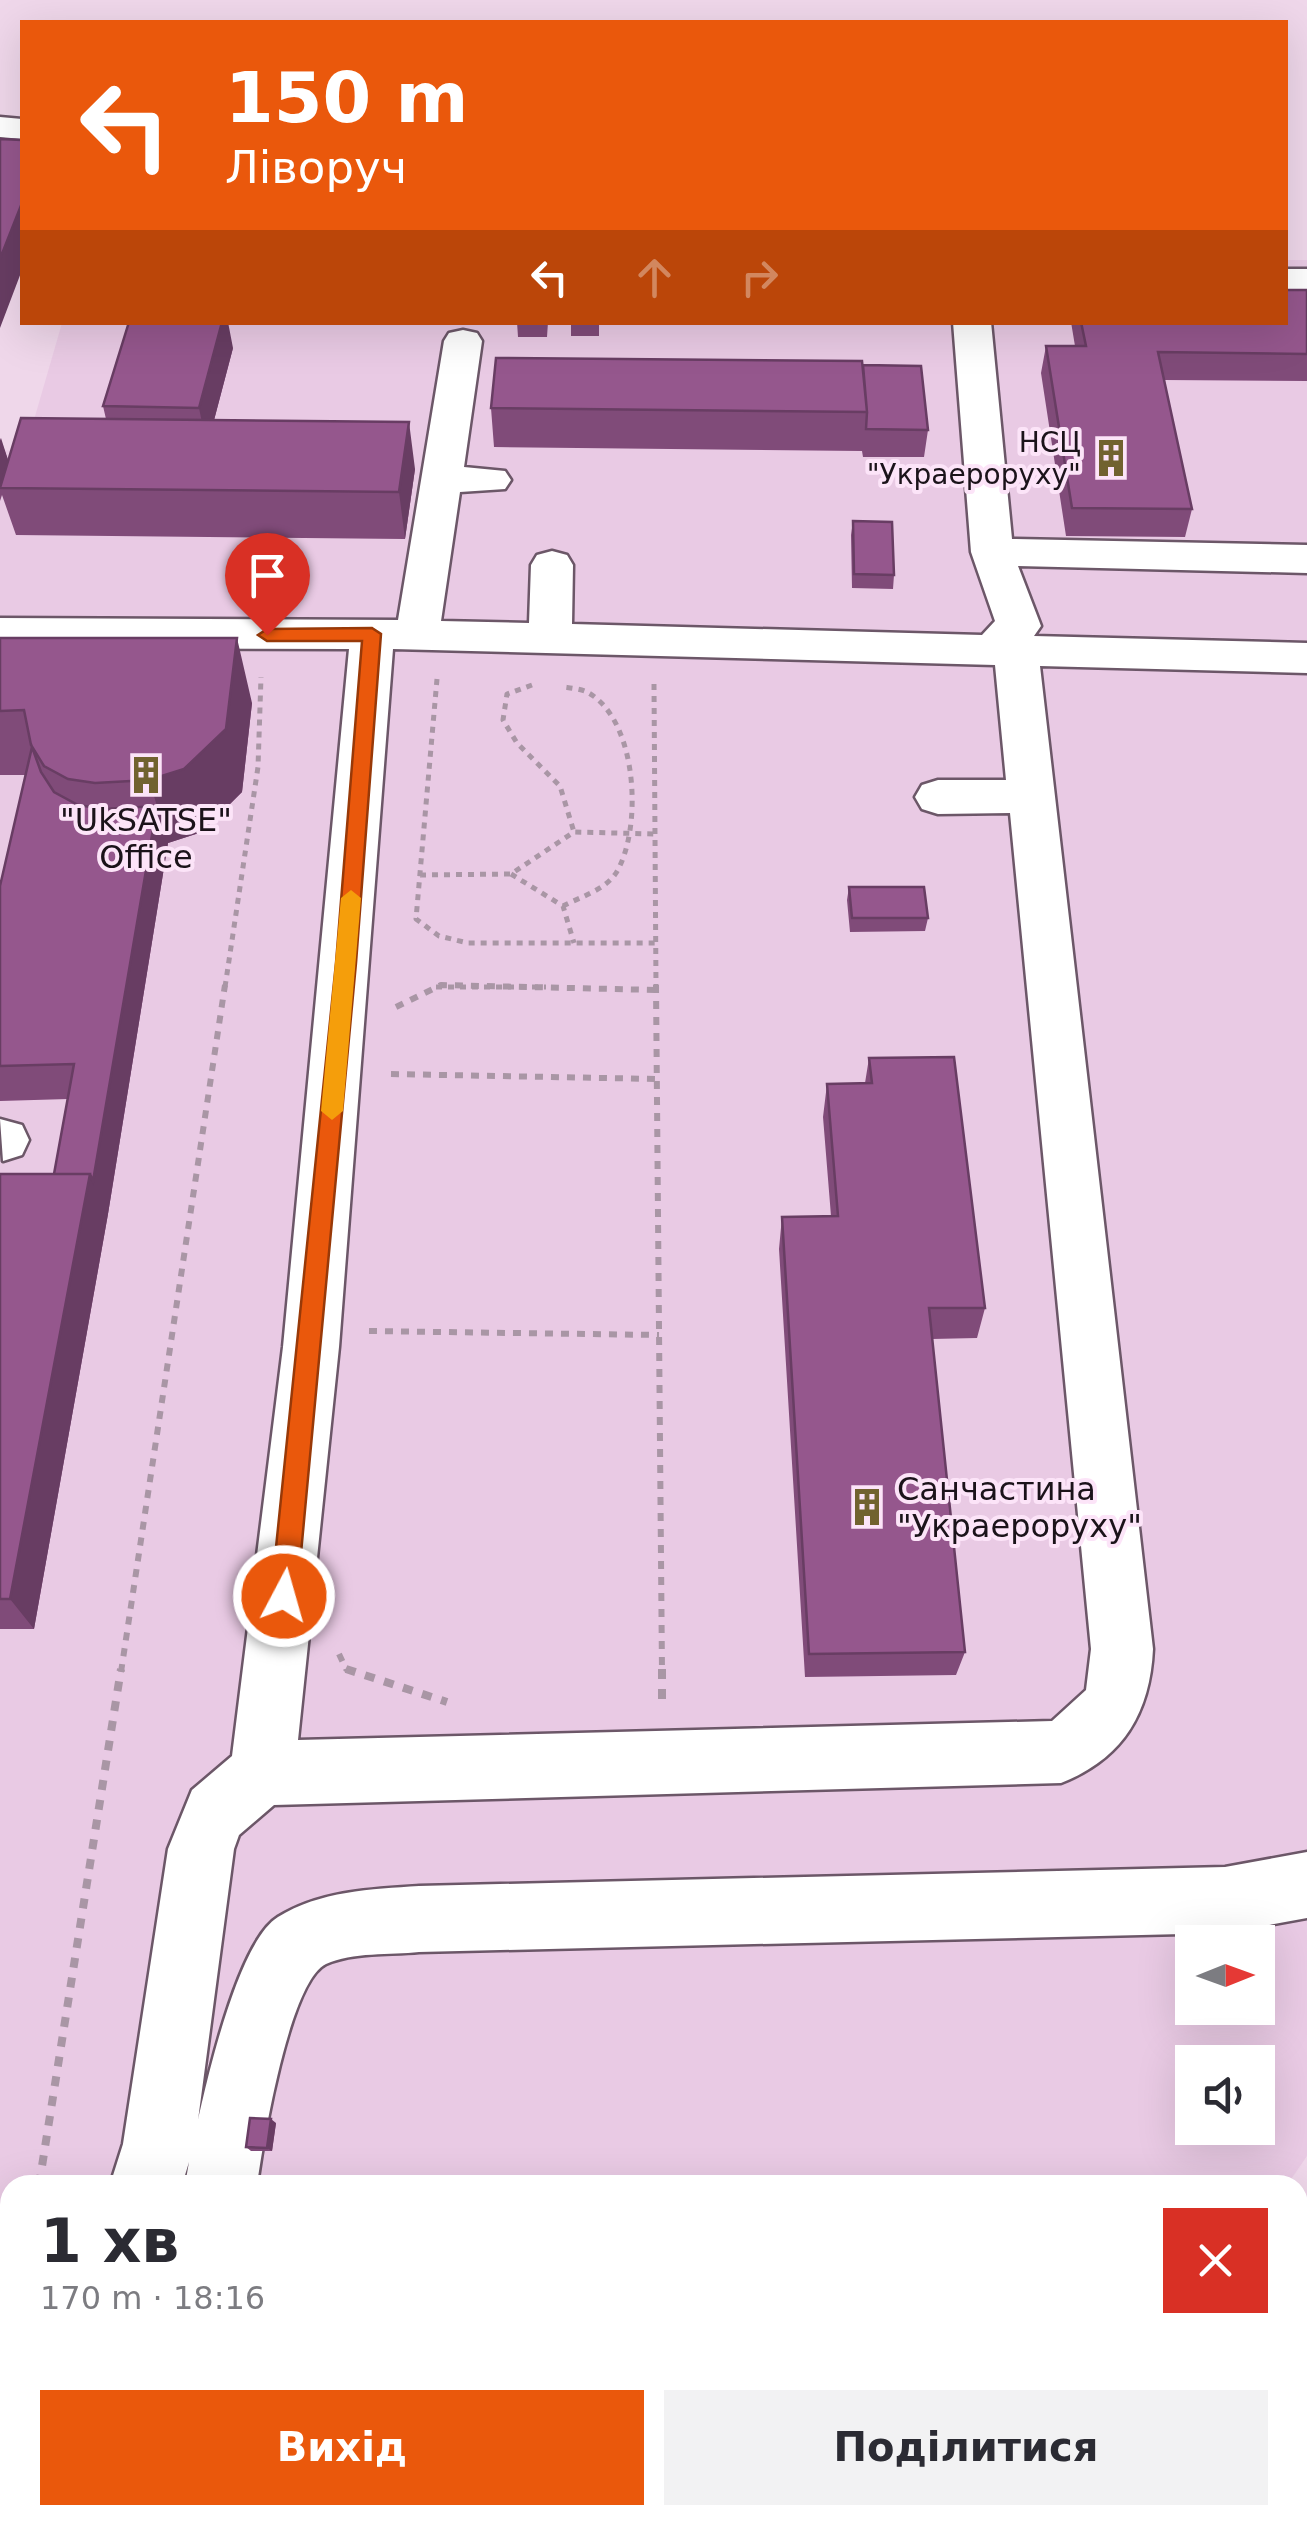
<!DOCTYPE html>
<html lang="uk">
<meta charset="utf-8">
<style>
:root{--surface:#fff;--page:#f2f2f3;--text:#2b2b33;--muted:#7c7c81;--accent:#ea580c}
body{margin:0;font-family:"DejaVu Sans",sans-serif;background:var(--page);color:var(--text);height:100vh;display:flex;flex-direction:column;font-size:38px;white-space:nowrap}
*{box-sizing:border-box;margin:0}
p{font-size:32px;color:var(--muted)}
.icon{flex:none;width:55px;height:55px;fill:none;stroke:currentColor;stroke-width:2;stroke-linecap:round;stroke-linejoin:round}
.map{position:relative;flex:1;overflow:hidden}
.sheet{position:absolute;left:0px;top:2175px;width:1308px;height:350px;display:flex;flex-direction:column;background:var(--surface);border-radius:30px 30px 0 0;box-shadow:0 10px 40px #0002}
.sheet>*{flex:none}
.guide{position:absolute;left:20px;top:20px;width:1268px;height:305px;border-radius:0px;box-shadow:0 10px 40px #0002;background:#ea580c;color:#fff;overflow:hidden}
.needle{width:65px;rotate:89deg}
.tools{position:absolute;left:1175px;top:1925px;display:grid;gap:20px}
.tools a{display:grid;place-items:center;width:100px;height:100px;border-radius:0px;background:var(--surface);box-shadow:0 10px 40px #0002;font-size:50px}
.pin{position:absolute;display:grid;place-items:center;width:85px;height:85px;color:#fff;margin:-102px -42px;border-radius:50% 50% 50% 0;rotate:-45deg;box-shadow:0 0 10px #0007}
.pin .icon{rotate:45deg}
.me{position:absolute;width:110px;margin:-55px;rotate:6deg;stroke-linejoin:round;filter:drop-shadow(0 0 8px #0008)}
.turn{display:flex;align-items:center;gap:35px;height:210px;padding:0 40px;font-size:45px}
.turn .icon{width:130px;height:130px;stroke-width:2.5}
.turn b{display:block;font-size:70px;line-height:85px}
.lanes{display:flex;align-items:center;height:95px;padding:0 40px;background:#0003;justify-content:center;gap:50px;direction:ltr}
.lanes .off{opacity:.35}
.round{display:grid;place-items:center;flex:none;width:105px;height:105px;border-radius:0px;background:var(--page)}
.summary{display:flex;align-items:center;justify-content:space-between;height:170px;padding:0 40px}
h1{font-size:60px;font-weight:600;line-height:75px}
.cta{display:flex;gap:20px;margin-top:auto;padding:20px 40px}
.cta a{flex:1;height:115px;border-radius:0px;background:var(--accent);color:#fff;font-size:40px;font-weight:600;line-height:115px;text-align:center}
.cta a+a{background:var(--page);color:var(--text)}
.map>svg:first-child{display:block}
</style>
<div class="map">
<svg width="1307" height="2525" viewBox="0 0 1307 2525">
<rect width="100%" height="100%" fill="#efd7ea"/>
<path fill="#e9cae4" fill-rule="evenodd" d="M1285 260H1307V2156L1287 2185H10V2515H1186L1188 2525H0V450L25 451 62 323 1285 322ZM1192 1942H1258V2008H1192ZM1192 2062H1258V2128H1192Z"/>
<path fill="#e4a4db" d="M1298 2392H1307V2525H395L394 2515H1298Z"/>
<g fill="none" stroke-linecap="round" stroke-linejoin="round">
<g stroke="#6c5768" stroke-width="5">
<path id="minor" d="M0 117 22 119V139L0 137Z
M1285 269H1307V291H1285Z
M953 322H991L1012 539 1307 545V573L1018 566 1041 626 1034 636 1307 643V673L1040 666 1153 1649C1150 1714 1122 1759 1061 1783L274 1805 239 1835 234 1849 198 2120C208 2075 239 1941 278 1917 320 1891 371 1889 419 1886L1225 1867 1307 1852V1918L1225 1933 419 1952C391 1955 352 1952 326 1964 289 1982 263 2143 257 2185H185L189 2162 182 2185H110L123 2144 168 1849 192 1790 232 1756 283 1347 349 649 0 648V618L398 620 444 341 449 333 463 330 477 333 482 341 464 467 505 471 511 480 505 489 460 492 441 621 529 623 531 565 537 555 552 551 567 555 573 565 572 624 982 635 995 621 971 552ZM393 649 995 665 1006 780H938L922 785 915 797 922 809 938 814 1010 813 1091 1649 1086 1690 1052 1721 298 1740 339 1347Z
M0 1119 22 1125 29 1140 22 1155 3 1161Z
M0 2234H10V2308H0Z
M164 2515H242L243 2525H165Z"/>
</g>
<path stroke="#a996a5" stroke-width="5" stroke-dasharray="6 6" stroke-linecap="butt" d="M437 679 416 919 439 936 468 943H656
M654 684 656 987
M532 685 507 694 503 720 517 743 560 786 574 832
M511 874 563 906 574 943
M420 875 511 874 574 832 656 834
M563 906C580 897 605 890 616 873 643 829 638 719 587 692 581 689 571 688 564 687
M225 987 258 767 261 677
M436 987H546"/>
<path stroke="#a996a5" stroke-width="6" stroke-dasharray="8 8" stroke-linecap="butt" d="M656 985 662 1672
M396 1007 441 985 656 990
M391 1074 657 1079
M369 1331 659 1335
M339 1654 346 1669 354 1672
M121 1672 225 985"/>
<path stroke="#a996a5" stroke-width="8" stroke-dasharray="10 10" stroke-linecap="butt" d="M346 1669 447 1702
M662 1669V1702
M39 2185 121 1669"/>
<use href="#minor" fill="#fff" fill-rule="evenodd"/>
</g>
<path fill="#804b79" d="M1307 290V381L1164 380 1192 509 1185 537 1066 536 1041 373 1046 346H1075L1071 322H1285Z
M517 322H548L547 337H518Z
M571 322H599V336H571Z
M233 348 214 420 415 469 405 539 16 535 2 495 0 501V438L8 460 106 419 103 406Z
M863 365 928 430 924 457H863L862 451 494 447 491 408Z
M853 521 894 575 893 589 852 588 851 535Z
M0 638 252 703 242 792 202 832 168 843 108 1214 34 1629H0V1174H54L68 1099 0 1101V886L25 775H0Z
M849 887 928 918 925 931 850 932 847 900Z
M869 1058 985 1308 977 1338 932 1339 965 1652 956 1675 805 1677 779 1249 782 1217 831 1216 823 1117 827 1084 865 1083Z
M276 2123 272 2151H251L246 2147Z"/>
<path fill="#683d63" d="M22 203V270L0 328V259Z
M222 322H228L233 348 207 447 199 408Z
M409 422 415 469 405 539 399 492Z
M1 438 10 466 0 488V441Z
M237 638 252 703 242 792 202 832 168 843 108 1214 34 1629 10 1599 157 806 149 780Z
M271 2119 276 2123 272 2151 267 2148Z"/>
<path fill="#95578d" stroke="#683d63" stroke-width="2.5" d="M0 139 22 140V203L0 259Z
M1285 290H1307V354L1158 352 1192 509 1072 508 1046 346H1086L1081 322H1285Z
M129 322H222L199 408 103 406Z
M496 358 862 361 867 412 491 408Z
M863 365 921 366 928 430 866 429 867 412Z
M21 418 409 422 399 492 0 488Z
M853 521 892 522 894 575 854 574Z
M0 638H237L226 729 184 769 149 780 95 783 68 779 44 766 31 745 24 710 0 711Z
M32 747 41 772 54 792 78 805 104 809 157 806 93 1181 90 1174H54L74 1064 0 1066V886Z
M849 887H924L928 918H852Z
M954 1057 985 1308H929L965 1652 809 1654 782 1217 838 1216 827 1084 872 1083 869 1058Z
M0 1174H90L10 1599H0Z
M250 2118 271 2119 267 2148 246 2147Z"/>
<path fill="#ea580c" stroke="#983908" stroke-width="2.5" d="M372 628 381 634 356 963 297 1596 293 1604 284 1608 275 1604 271 1596 336 963 362 641H267L258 635 267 629Z"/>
<path fill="#f59e0b" d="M351 890 361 898 343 1111 332 1120 321 1111 341 898Z"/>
<defs>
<g id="building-bare" transform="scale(3)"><path d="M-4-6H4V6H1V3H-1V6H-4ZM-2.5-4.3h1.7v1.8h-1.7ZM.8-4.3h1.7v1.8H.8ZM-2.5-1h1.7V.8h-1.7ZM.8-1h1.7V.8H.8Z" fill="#71622f" stroke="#fce4f8" stroke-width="2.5" paint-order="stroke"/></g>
</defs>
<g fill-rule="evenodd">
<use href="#building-bare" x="1111" y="458"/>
<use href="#building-bare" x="146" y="775"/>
<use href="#building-bare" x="867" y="1507"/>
</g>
<g text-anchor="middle" stroke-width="8" stroke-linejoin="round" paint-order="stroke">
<g font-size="28" fill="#1b131a" stroke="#fce4f8" text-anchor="end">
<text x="1081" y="452">НСЦ<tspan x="1081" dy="32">"Украероруху"</tspan></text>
</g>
<g font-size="32" fill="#1b131a" stroke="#fce4f8">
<text x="146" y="831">"UkSATSE"<tspan x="146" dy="37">Office</tspan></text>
<text x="897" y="1500" text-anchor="start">Санчастина<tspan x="897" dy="37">"Украероруху"</tspan></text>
</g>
</g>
</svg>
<div class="tools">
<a><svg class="needle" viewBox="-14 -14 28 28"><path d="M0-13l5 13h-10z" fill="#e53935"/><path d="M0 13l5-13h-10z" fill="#7c7c81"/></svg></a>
<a><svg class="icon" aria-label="sound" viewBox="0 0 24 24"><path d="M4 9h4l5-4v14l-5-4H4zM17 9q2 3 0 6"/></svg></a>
</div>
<div class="pin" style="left:267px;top:635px;background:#d93025"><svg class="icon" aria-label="arrive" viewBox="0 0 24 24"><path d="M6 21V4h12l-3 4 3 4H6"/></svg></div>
<svg class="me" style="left:284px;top:1596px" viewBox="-20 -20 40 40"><circle r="17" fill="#ea580c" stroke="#fff" stroke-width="3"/><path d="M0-11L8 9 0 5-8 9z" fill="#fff"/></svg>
<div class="guide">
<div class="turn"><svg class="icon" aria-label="left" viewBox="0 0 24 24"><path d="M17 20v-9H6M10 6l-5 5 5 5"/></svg><div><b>150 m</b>Ліворуч</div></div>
<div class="lanes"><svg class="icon" aria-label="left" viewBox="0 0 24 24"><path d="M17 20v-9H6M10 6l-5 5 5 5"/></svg><svg class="icon off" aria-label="ahead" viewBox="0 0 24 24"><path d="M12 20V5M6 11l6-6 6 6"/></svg><svg class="icon off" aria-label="right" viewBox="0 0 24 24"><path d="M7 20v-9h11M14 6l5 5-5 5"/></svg></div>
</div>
<section class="sheet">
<div class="summary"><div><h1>1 хв</h1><p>170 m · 18:16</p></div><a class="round" style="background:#d93025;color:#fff"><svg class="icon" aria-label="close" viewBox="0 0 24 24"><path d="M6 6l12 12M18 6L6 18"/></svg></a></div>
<div class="cta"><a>Вихід</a><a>Поділитися</a></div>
</section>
</div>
